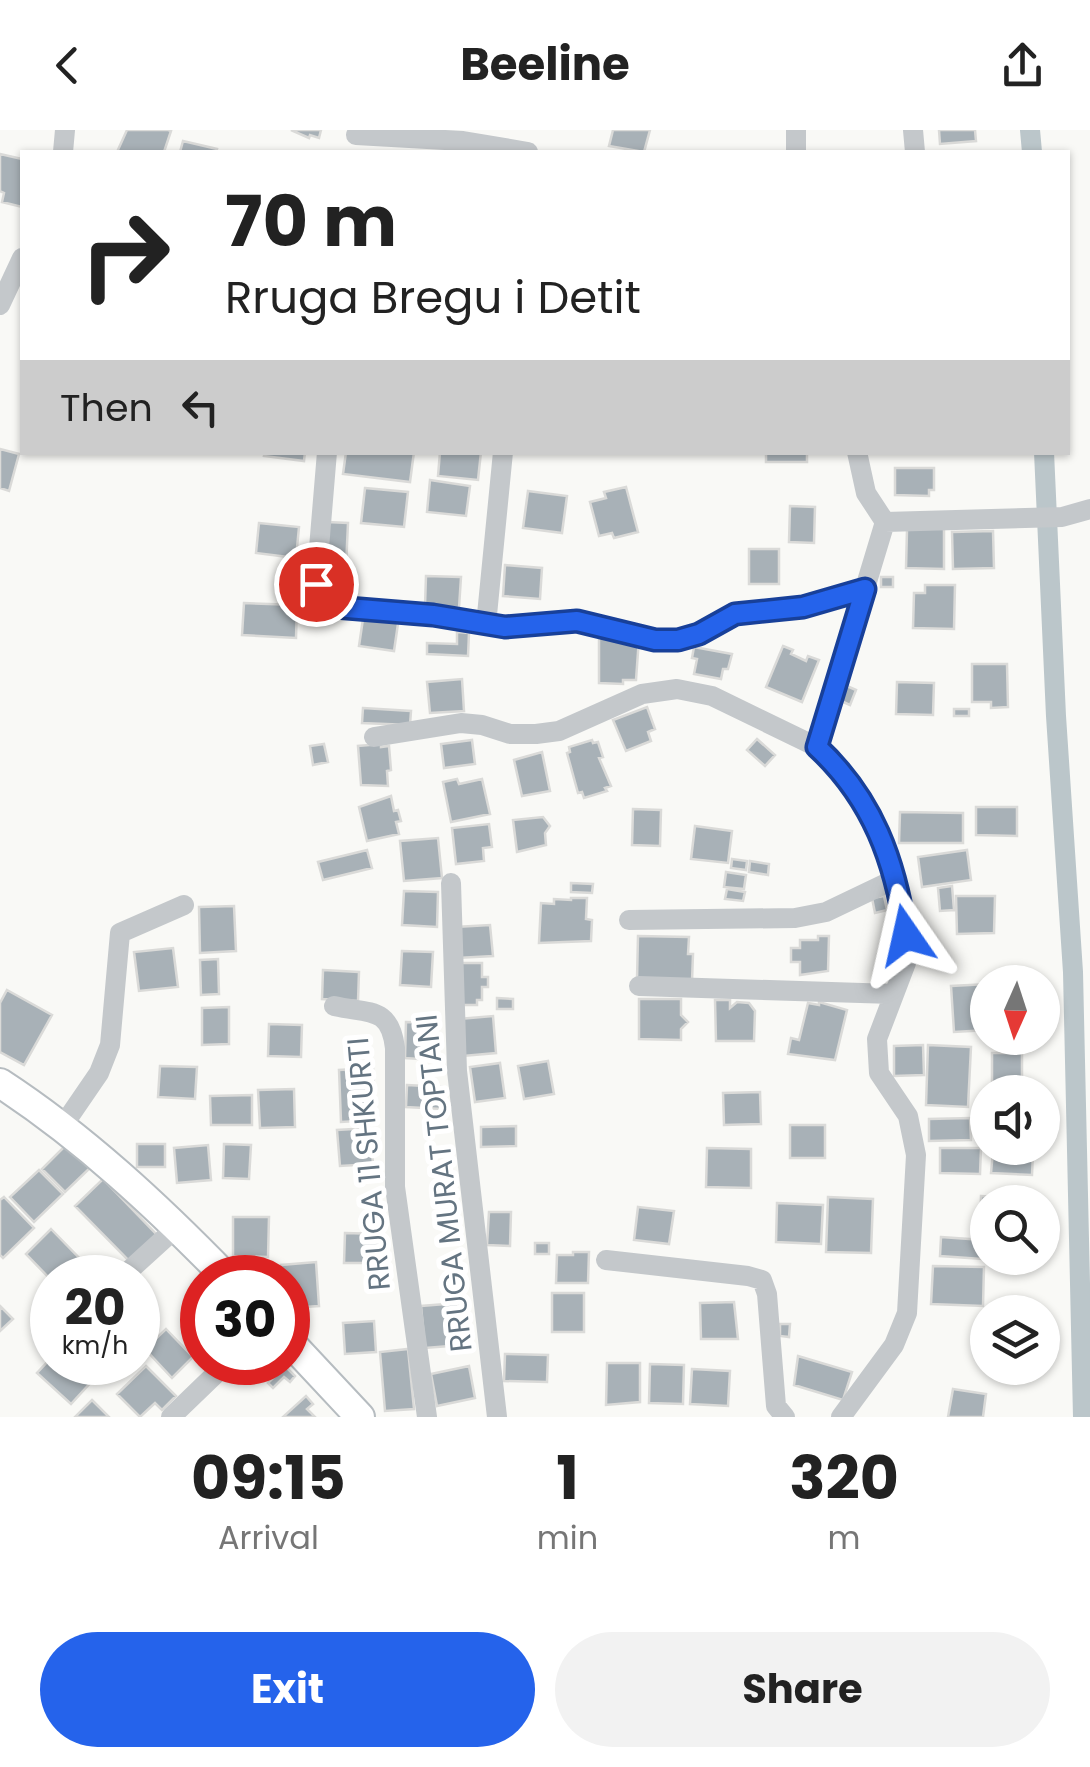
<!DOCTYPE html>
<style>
:root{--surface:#fff;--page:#f2f2f2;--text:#222;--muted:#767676;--accent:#2563eb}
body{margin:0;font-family:Poppins,sans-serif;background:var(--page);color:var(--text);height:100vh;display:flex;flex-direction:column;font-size:38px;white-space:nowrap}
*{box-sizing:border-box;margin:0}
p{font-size:32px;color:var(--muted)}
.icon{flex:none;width:55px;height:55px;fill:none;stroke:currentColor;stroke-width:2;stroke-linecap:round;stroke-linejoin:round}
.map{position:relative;height:1287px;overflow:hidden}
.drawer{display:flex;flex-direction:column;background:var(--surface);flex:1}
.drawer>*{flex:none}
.guide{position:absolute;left:20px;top:20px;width:1050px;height:305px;border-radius:0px;box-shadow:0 2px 8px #0004;background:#fff;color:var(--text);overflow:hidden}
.needle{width:65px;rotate:183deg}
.buttons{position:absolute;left:970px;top:835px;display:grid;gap:20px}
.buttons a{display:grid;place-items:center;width:90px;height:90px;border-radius:50%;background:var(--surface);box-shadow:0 2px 8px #0004;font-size:50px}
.speed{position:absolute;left:30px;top:1125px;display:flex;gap:20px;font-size:50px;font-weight:700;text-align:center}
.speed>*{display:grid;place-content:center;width:130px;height:130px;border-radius:50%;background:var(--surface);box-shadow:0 2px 8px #0004;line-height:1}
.speed small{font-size:25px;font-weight:400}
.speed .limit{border:15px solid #d22;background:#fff;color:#111}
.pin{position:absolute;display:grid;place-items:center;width:85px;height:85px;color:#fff;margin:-42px;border:5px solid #fff;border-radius:50%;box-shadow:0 2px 10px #0007}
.me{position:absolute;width:110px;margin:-55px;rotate:349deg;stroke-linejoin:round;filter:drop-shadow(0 0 8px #0008)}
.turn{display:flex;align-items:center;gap:35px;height:210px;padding:0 40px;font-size:45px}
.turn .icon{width:130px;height:130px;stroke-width:2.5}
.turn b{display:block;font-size:70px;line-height:85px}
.then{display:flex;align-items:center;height:95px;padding:0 40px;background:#0003;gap:20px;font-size:38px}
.eta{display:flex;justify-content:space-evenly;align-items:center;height:170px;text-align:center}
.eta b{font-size:60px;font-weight:700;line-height:70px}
.primary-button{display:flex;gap:20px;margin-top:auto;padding:20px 40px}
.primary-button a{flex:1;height:115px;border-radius:60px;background:var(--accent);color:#fff;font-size:40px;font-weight:700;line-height:115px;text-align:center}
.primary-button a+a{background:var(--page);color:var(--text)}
header{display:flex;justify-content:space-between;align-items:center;height:130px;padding:0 40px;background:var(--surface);font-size:45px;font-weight:700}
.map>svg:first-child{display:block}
</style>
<header><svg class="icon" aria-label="back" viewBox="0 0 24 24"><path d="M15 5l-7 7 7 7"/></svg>Beeline<svg class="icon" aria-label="share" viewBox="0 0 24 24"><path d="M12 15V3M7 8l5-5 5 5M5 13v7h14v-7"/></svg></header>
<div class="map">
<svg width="1090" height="1287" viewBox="0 0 1090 1287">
<rect width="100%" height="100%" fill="#f9f9f6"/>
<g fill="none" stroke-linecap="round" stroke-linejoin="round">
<path stroke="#bbc6ca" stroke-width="20" d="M1030 0 1032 22
M1044 322 1056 586 1073 842 1083 1287"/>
</g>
<path fill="#a8b1b7" stroke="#dadad8" stroke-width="2.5" d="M127 0H168L171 1 164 22H117Z
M291 0H321L319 8 310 5 309 8Z
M613 0H650L644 22 609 16Z
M939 0H975L976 11 940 14Z
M183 11 217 19 216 22H180Z
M0 24 22 29V77L2 72 4 63 0 61Z
M0 319 19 324 9 361 0 358Z
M265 322H305L304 331 264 326Z
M346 322H414L410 352 343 344Z
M440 322H481L478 350 438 346Z
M766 322H807V332H766Z
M895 338H934V360H929V366L895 365Z
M430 350 470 356 466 386 427 382Z
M626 357 638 402 614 408 612 403 599 406 590 372 606 368 604 362Z
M365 358 408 362 404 397 361 393Z
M528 361 567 366 562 403 523 398Z
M790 376 815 377 814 413 789 412Z
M327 392 348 393 346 437 326 435Z
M259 393 299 397 296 428 256 423Z
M944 394V439L906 438 907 400Z
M993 401 994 438 953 439 952 402Z
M749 419H779V454H749Z
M505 435 542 438 540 469 503 466Z
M426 446 461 447 459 478 425 476Z
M881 447H893V457H881Z
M925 455H955L954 499 913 498 914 463H925Z
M244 473 297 475 296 508 242 505Z
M364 482 399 487 394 521 359 516Z
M457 502 469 503 468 526 427 524V513L457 514Z
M599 506 639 508 636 550H623V554L599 553Z
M783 516 793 520 791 524 806 531 808 526 819 530 802 572 766 557Z
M694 517 732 524 728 539H723L721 549 694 544 697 529 692 528Z
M972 534H1007L1008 577 991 578V572H972Z
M462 549 464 581 430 583 427 552Z
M897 552 934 553 933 585 896 584Z
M847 556 856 560 850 575 841 571Z
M647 577 655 599 648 602 651 611 626 621 613 590Z
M363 578 411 581 410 595 362 593Z
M954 579H969V586H954Z
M757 609 775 625 765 636 747 620Z
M472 610 475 634 444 638 441 614Z
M592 610 593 613 598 612 603 627 599 628 611 656 605 658 607 661 584 668 582 662 578 663 567 623 570 622 569 617Z
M324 614 328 632 313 635 310 616Z
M381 614V617L389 616 391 640 387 641 388 656 361 655 358 616Z
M542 622 550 661 522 666 514 630Z
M457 649 459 654 482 649 490 684 451 692 443 652Z
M391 666 394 681 398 680 401 691 396 692 399 704 367 711 359 677Z
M976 677H1017V706L976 705Z
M633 679 661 680 660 716 632 715Z
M900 682 963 683V713H899Z
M543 687 550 696 545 703 546 715 517 722 513 690Z
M489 694 492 717 483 718 484 731 456 734 452 698Z
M695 696 732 701 728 733 691 729Z
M438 708 442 748 404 751 400 711Z
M367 720 372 738 323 750 318 732Z
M967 720 971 750 922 757 918 727Z
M732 729 747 731 746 740 731 738Z
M750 731 769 734 768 745 749 742Z
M726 742 746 745 744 759 724 757Z
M571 753 593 754 592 763 571 762Z
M952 756 954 780 940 781 938 758Z
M727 759 745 762 743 771 725 769Z
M404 761 438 762 437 797 402 795Z
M884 766 887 780 875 783 872 768Z
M956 766H995L994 803 957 804Z
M571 768H587L586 789 592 790 591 811 539 813 541 773 554 774V769L571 770Z
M234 776 236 821 200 823 199 777Z
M490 795 493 826 457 828 455 797Z
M638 806 689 807 688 824H693L692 851 637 850Z
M818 806H829L828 841 800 845V832H791V818H800V810H818Z
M173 818 178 857 139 861 134 822Z
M402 821 433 822 431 857 400 855Z
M218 829 219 864 201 865 200 830Z
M460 833H482V847H488V857H482V870H477V875H460Z
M323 840 359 842 358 871 322 869Z
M988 854V900L954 902 951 856Z
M7 860 52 885 24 935 0 922V873Z
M497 868 513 869V879H497Z
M639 869H681V885L688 892 681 899V910L639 909Z
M715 870H730V878L737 872 749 873 755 881 754 911H716Z
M819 872 847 880 835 930 788 924 791 908 799 910 808 873 819 875Z
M229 877V914L202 915V878Z
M493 886 496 923 463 926 459 889Z
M406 892 436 893 435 930 405 928Z
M269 894 302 895 301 927 268 926Z
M923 915 924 945 894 946V916Z
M928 915 971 917 968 977 926 975Z
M992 923H1022V962H992Z
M548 931 554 964 524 969 518 936Z
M500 933 505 968 475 972 470 937Z
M160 936 197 937 195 969 158 967Z
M373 938 375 990 341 992 339 940Z
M407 955 443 957 442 979 406 977Z
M294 959 295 997 260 998 258 960Z
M760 962 761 994 724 995 723 963Z
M252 965V995H211L210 966Z
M970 988 971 1010 929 1011V989Z
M790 995H825V1028H790Z
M516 996V1016L481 1017V997Z
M370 998 373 1034 340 1036 337 1000Z
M67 1014 91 1037 65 1062 42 1039Z
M137 1014H165V1037H137Z
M224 1014 251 1015 249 1049 223 1048Z
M208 1015 211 1050 177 1053 174 1018Z
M707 1018 751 1019V1058L706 1057Z
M940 1018H981L980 1044 940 1043Z
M993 1021 1033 1023 1032 1045 991 1043Z
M39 1040 63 1064 34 1092 10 1067Z
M103 1049 158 1106 131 1133 75 1076Z
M981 1066 1023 1069 1022 1072H988V1099H980Z
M4 1067 34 1098 3 1128 0 1125V1070Z
M828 1067 873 1069 871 1123 826 1122Z
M777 1073 823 1075 821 1114 776 1112Z
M638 1077 674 1081 669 1114 634 1110Z
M489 1082H511L510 1116 487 1115Z
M233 1087H269L268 1127 233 1126Z
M51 1099 89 1138 79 1148H52V1151L26 1124Z
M345 1103 379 1104 378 1133H344Z
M941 1107 983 1110 982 1129 940 1126Z
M535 1113H549V1124H535Z
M573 1122H589L588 1153H556L557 1125H573Z
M316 1132 319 1176 288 1178V1148H282L281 1135Z
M933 1136 984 1137 983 1176 931 1174Z
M552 1163H584V1202H552Z
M138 1172 156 1191 138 1209Z
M734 1172 738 1209H701L700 1173Z
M458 1173 462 1215 425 1218 421 1176Z
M0 1176 13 1189 0 1201Z
M374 1191 376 1222 345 1224 343 1193Z
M780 1194H790L789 1207 780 1206Z
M166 1199 193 1227 172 1248 145 1219Z
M408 1219 414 1279 385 1281 380 1222Z
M505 1224 548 1225 547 1252 504 1251Z
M798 1226 852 1242 843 1270 794 1255Z
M52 1227V1232H74L93 1250 71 1274 37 1243Z
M607 1233H640V1272L606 1275Z
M650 1234 684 1235 683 1274 649 1273Z
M146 1236 176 1266 162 1280 155 1273 140 1287 117 1264Z
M285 1236 295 1246 290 1252 284 1247 273 1258 268 1253Z
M469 1236 475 1268 437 1276 431 1244Z
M692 1239 730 1241 728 1276 690 1274Z
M953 1259 986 1264 983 1287H948Z
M306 1266 313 1274 307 1279 315 1287H283Z
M92 1270 109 1287H75Z"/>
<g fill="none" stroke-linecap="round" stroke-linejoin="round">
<g stroke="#b6bcc0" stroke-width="32">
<path id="secondary" d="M0 953C83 1007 158 1077 227 1148
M288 1210 360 1287"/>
</g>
<path stroke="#c4c8cb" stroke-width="20" d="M796 0V22
M913 0 915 22
M356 5 463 11 528 22
M63 22 65 0
M0 175 22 128
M327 322 316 454C319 467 323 472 335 477L433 485 505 497 577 491 655 510H678L699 504 735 485 803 477 865 459
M857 322 866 363 885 392
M885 392 1062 387 1090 379
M486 495 503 322
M374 607 461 593 482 595 510 604H536L559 601 642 564 677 559 712 566 817 617 854 656 880 702 902 779 906 833 877 909 879 943 908 986 916 1025 907 1183 894 1215 841 1287
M817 617 885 392
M451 753 457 941 497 1287
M629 790 795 788 826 782 895 749
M639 856 893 864
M334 876C369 884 390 876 395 918V1057L427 1287
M62 997 99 943 110 915 120 803 184 775
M606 1130 748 1146 762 1150 767 1164 776 1276 785 1287
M121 1148 177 1097
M171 1287 228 1232"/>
<use href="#secondary" stroke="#fff" stroke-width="28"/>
</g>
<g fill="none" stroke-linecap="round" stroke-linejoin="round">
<g stroke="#184099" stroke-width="25">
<path id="route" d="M316 454C319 467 323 472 335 477L433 485 505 497 577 491 655 510H678L699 504 735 484 803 477 865 459 817 617C873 669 895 731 906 805"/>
</g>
<use href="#route" stroke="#2563eb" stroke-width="18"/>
</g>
<g text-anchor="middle" stroke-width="10" stroke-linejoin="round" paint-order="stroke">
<g font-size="30" fill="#647481" stroke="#fff">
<text transform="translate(369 1034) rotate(-95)" y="10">RRUGA 11 SHKURTI</text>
<text transform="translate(444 1053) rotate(-96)" y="10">RRUGA MURAT TOPTANI</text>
</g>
</g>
</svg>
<div class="buttons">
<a><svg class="needle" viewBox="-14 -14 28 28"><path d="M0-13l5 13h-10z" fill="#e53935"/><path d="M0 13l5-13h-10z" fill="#767676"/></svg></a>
<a><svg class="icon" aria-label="sound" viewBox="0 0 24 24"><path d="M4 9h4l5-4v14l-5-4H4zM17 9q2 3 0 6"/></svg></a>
<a><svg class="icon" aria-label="search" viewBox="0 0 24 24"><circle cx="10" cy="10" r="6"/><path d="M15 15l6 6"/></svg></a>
<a><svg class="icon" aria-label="layers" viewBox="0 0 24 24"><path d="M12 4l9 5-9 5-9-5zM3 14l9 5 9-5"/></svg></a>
</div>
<div class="speed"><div>20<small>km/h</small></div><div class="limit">30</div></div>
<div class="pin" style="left:316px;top:454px;background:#d93025"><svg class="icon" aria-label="arrive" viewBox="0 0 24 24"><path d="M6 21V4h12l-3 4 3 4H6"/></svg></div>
<svg class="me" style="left:906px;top:805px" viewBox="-20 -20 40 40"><path d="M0-17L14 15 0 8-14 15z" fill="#2563eb" stroke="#fff" stroke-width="4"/></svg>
<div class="guide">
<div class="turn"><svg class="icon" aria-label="right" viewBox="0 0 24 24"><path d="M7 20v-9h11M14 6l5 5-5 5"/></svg><div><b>70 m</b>Rruga Bregu i Detit</div></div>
<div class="then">Then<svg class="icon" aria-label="left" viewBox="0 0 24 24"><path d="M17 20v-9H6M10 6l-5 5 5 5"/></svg></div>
</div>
</div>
<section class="drawer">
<div class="eta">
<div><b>09:15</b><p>Arrival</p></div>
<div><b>1</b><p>min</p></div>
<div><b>320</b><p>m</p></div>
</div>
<div class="primary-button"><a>Exit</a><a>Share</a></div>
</section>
